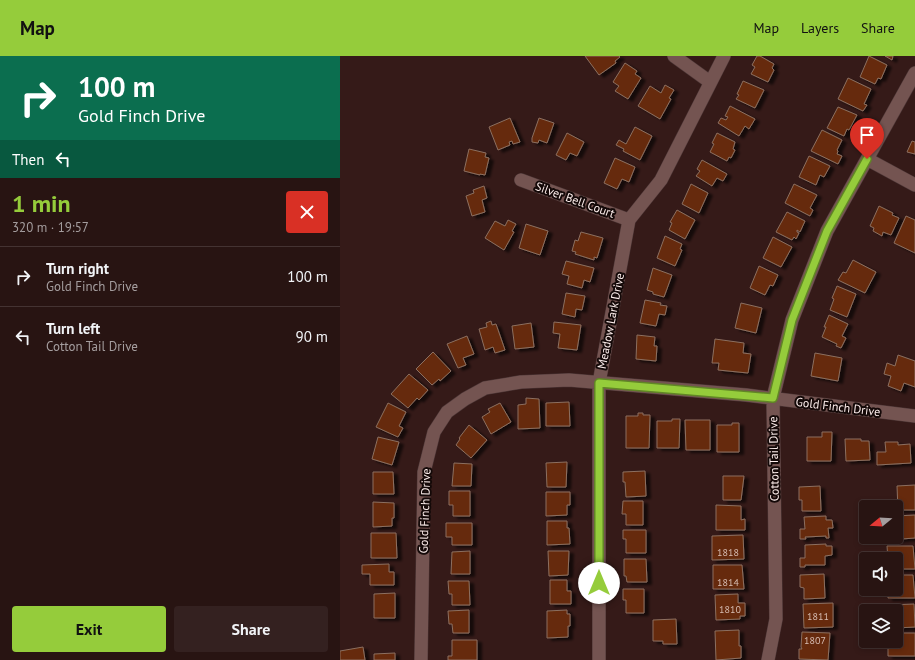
<!DOCTYPE html>
<meta charset="utf-8">
<style>
:root{--surface:#281412;--page:#342120;--text:#f1f3f6;--muted:#a59e9f;--line:#443332;--accent:#95cc3b}
body{margin:0;font-family:"PT Sans",sans-serif;background:var(--page);color:var(--text);height:100vh;display:flex;flex-direction:column;font-size:15px;white-space:nowrap}
*{box-sizing:border-box;margin:0}
p{font-size:13px;color:var(--muted)}
.icon{flex:none;width:22px;height:22px;fill:none;stroke:currentColor;stroke-width:2;stroke-linecap:round;stroke-linejoin:round}
.map{position:relative;flex:1;overflow:hidden}
.drawer{display:flex;flex-direction:column;background:var(--surface);width:340px}
.drawer>*{flex:none}
.hud{background:#0b6e4f;color:#fff;overflow:hidden}
.needle{width:26px;rotate:252deg}
.fabs{position:absolute;left:519px;top:444px;display:grid;gap:8px}
.fabs a{display:grid;place-items:center;width:44px;height:44px;border-radius:4px;background:var(--surface);box-shadow:0 2px 6px #0003,0 0 0 1px var(--line);font-size:20px}
.pin{position:absolute;display:grid;place-items:center;width:34px;height:34px;color:#fff;margin:-41px -17px;border-radius:50% 50% 50% 0;rotate:-45deg;box-shadow:0 0 4px #0007}
.pin .icon{rotate:45deg}
.me{position:absolute;width:44px;margin:-22px;rotate:0deg;stroke-linejoin:round;filter:drop-shadow(0 0 3px #0008)}
.turn{display:flex;align-items:center;gap:14px;height:84px;padding:0 12px;font-size:18px}
.turn .icon{width:52px;height:52px;stroke-width:2.5}
.turn b{display:block;font-size:28px;line-height:34px}
.then{display:flex;align-items:center;height:38px;padding:0 12px;background:#0003;gap:8px;font-size:15px}
.round{display:grid;place-items:center;flex:none;width:42px;height:42px;border-radius:4px;background:var(--page)}
.headline{display:flex;align-items:center;justify-content:space-between;height:68px;padding:0 12px}
h1{font-size:24px;font-weight:700;line-height:30px;color:var(--accent)}
.cta{display:flex;gap:8px;margin-top:auto;padding:8px 12px}
.cta a{flex:1;height:46px;border-radius:4px;background:var(--accent);color:#111;font-size:16px;font-weight:700;line-height:46px;text-align:center}
.cta a+a{background:var(--page);color:var(--text)}
ul{padding:0;list-style:none}
li{display:flex;align-items:center;gap:12px;height:60px;padding:0 12px;border-top:1px solid var(--line)}
li div{flex:1}
li b{display:block;font-size:15px}
li em{font-style:normal}
header{display:flex;align-items:center;gap:24px;box-sizing:border-box;height:56px;padding:0 20px;background:var(--accent);color:#111}
header strong{font-size:19px}
nav{display:flex;gap:22px;margin-inline-start:auto;font-size:14px}
main{display:flex;flex:1;min-height:0}
.map>svg:first-child{display:block}
</style>
<header>
<strong>Map</strong>
<nav><a>Map</a><a>Layers</a><a>Share</a></nav>
</header>
<main>
<section class="drawer">
<div class="hud">
<div class="turn"><svg class="icon" aria-label="right" viewBox="0 0 24 24"><path d="M7 20v-9h11M14 6l5 5-5 5"/></svg><div><b>100 m</b>Gold Finch Drive</div></div>
<div class="then">Then<svg class="icon" aria-label="left" viewBox="0 0 24 24"><path d="M17 20v-9H6M10 6l-5 5 5 5"/></svg></div>
</div>
<div class="headline"><div><h1>1 min</h1><p>320 m · 19:57</p></div><a class="round" style="background:#d93025;color:#fff"><svg class="icon" aria-label="close" viewBox="0 0 24 24"><path d="M6 6l12 12M18 6L6 18"/></svg></a></div>
<ul>
<li><svg class="icon" aria-label="right" viewBox="0 0 24 24"><path d="M7 20v-9h11M14 6l5 5-5 5"/></svg><div><b>Turn right</b><p>Gold Finch Drive</p></div><em>100 m</em></li>
<li><svg class="icon" aria-label="left" viewBox="0 0 24 24"><path d="M17 20v-9H6M10 6l-5 5 5 5"/></svg><div><b>Turn left</b><p>Cotton Tail Drive</p></div><em>90 m</em></li>
</ul>
<div class="cta"><a>Exit</a><a>Share</a></div>
</section>
<div class="map">
<svg width="575" height="604" viewBox="0 0 575 604">
<defs>
<filter id="shadow"><feDropShadow dx="4.5" dy="2.5" stdDeviation="1" flood-color="#0009"/></filter>
</defs>
<rect width="100%" height="100%" fill="#351a18"/>
<path fill="#662b08" stroke="#8c6f61" filter="url(#shadow)" d="M245 0H279L280 1 275 5 276 7 259 19Z
M417 0H420L434 8 432 12 434 14 428 26 411 18 415 11 412 9Z
M529 0 547 9 541 23 538 22 535 28 520 21Z
M545 0H553L552 4Z
M285 7 297 15 295 18 301 22 288 43 275 35 279 30 273 26Z
M508 22 531 33 524 48 527 49 523 55 498 43Z
M403 25 424 34 415 52 396 43 399 39 397 38Z
M325 29 334 34 329 42 331 43 320 63 298 50 310 30 321 37Z
M390 50 415 63 409 73 405 70 399 80 378 67 381 62 386 64 388 61 385 60Z
M498 51 517 59 509 74 507 73 504 80 487 72Z
M170 62 180 86 173 88 172 85 169 86 170 89 158 94 149 71Z
M199 62 214 67 207 87 199 84 198 87 192 86V82Z
M295 71 312 80 300 104 283 95 284 93 276 89 279 84 286 88Z
M482 74 502 84 497 94 498 95 497 98 502 100 498 108 471 95Z
M227 77 244 86 237 100 230 97 226 104 216 99Z
M377 77 395 86 393 93 395 94 391 102 389 101 387 105 370 96 374 88 372 87Z
M572 85 575 86V98L567 96Z
M129 93 146 97 145 101 149 102 145 119 140 118V119L124 115Z
M469 100 490 110 484 121 480 119 476 129 459 121Z
M275 102 295 111 289 126 282 123 277 133 264 127Z
M362 104 387 118 383 125 377 122 372 130 356 120 360 115 357 113Z
M351 128 368 137 359 157 342 148Z
M454 128 477 139 470 152 473 154 470 160 445 147Z
M144 130 147 142 142 144 145 156 132 160 126 140 134 137 133 134Z
M539 150 553 157 552 159 559 162 551 179 543 176 542 180 533 175 534 172 530 170Z
M337 154 355 164 345 183 329 174 332 167 330 166Z
M447 156 465 165 460 176 457 174V176L459 177 456 183 454 181 452 184 436 176Z
M566 160 575 164V197L554 187Z
M168 164 176 168 172 175 174 176 164 194 145 182 155 165 165 170Z
M186 168 208 175 200 199 179 192Z
M241 176 263 182 257 202 254 201V204L235 198 236 196 232 195 235 184 238 185Z
M325 180 342 188 340 193 342 194 335 210 317 202Z
M433 181 452 191 441 211 423 202Z
M513 204 536 216 525 237 498 224 503 216 506 217Z
M226 205 254 212 250 226 244 224 242 232 227 228 229 220 222 218Z
M419 210 438 219 433 230 430 229 425 239 410 232Z
M313 212 332 219 324 241 313 238V236L307 234Z
M497 230 516 238 507 261 490 254 494 243 492 242Z
M226 237 245 240 242 254 236 253 235 261 222 258Z
M305 244 321 247 320 249 327 250 325 259 319 258 316 270 300 267Z
M401 247 422 252 416 277 395 272Z
M489 259 508 268 502 280 506 282 501 292 496 290 497 288 482 281 486 271H484Z
M151 265 152 269 156 268 165 294 155 297 153 291 145 294 139 273 147 271 146 267Z
M214 266 241 269 237 294 218 292 220 278 213 277Z
M191 267 194 291 175 293 172 270Z
M297 279 315 281 314 290H317L316 305 296 303Z
M127 280 134 298 123 302 126 309 118 312 107 288Z
M375 283 404 287 403 297 411 298 408 317 378 314 379 307H372Z
M93 296 111 315 100 325 99 323 92 329 76 313Z
M475 297 502 302 498 325 471 320Z
M558 299 575 305V331L564 327 561 335 548 330 551 320 544 318 547 307 555 310Z
M69 318 88 334 79 344 77 342 68 352 51 338Z
M186 342 199 343 200 372 178 373V349L186 348Z
M229 346 230 370H206V347Z
M48 347 66 356 59 370 63 372 58 381 36 371Z
M160 347 171 366 151 378 142 361 150 356 148 353Z
M298 357H303V359H310L309 392H286V360H298Z
M332 363H340L339 392H317V365H332Z
M345 364H370V394H346Z
M392 367H399V396H377V369H392Z
M129 369 147 384 131 402 116 389 120 383 119 382Z
M482 376H492L491 405H467V381H482Z
M38 381 59 386 52 409 32 403Z
M505 383H521V385H529L530 404 506 405Z
M545 386H558V389L570 388 571 407 537 409V396H546Z
M227 406 226 431H207L206 407Z
M114 407 132 408 131 430H112Z
M305 415 306 440 286 441 285 426H283V416Z
M33 416H53L54 438H33Z
M383 420H404L401 444H383Z
M575 429V454H558L557 430Z
M480 430 481 455H462V444H459V431Z
M109 435H130V460H113V449H109Z
M206 436H230V449H227V459L206 460Z
M283 445H303V469H286V458H282Z
M33 446 54 447V462H52V470L33 471Z
M376 449 401 450V464L405 463V474H376Z
M575 459V482L547 484 546 481H556V460Z
M486 460V464H492L493 472H488L489 482H486V480L465 481 466 483H460V473H465L464 461Z
M207 465H227V472H229L230 488 207 489Z
M106 467H132V489H112V481H106Z
M283 474H306V497H286V483H283Z
M31 477H56L57 502H31Z
M403 479 404 503 372 504V480Z
M486 488V490H492V499L485 500V509H465V511H460V502H465V489Z
M547 490H573L575 513H556V503H548Z
M130 495V518H111L112 496Z
M208 495H229L228 519 209 520Z
M284 503H306L307 526H287L286 520H284Z
M49 508V516H54V529H30V518H22V509Z
M373 509H402L404 533H373Z
M484 518 485 542 464 543V532L460 531V519Z
M556 519H573L575 542H548V533H556Z
M210 524H227V535H231V548H210Z
M108 525H129L130 549H112V538H109Z
M283 533H304V557H286V544H283Z
M55 537V562H34V538Z
M398 538V547H405V560H400V563L376 564 375 539Z
M493 547V571L464 572 463 548Z
M574 548 575 571 556 572V555H548V549Z
M129 554V577H113L112 568H109L108 555Z
M227 554V558H230V570H228V581L207 582V555Z
M336 563 337 588H323V585H313V564Z
M399 574V590H401V602L376 604 375 575Z
M462 576 490 577 488 604 459 603V593H462L461 591Z
M556 577H575V600H548V585H556Z
M112 584H137V604H108V600H112Z
M23 591 25 604H0V595Z
M55 597V604H34V598Z"/>
<g fill="none" stroke-linecap="round" stroke-linejoin="round">
<g stroke="#4d3737" stroke-width="14">
<path id="street" d="M334 0 370 26
M527 103 575 129
M181 124 289 164
M81 604 84 416 94 376 107 356 125 343 145 332 181 326 229 324 406 339 575 360
M259 604V327L289 164 321 124 384 0
M428 604 436 563 433 342 452 264 487 175 575 17"/>
</g>
<use href="#street" stroke="#745451" stroke-width="13"/>
</g>
<g fill="none" stroke-linecap="round" stroke-linejoin="round">
<g stroke="#618526" stroke-width="10">
<path id="route" d="M259 527V327L433 342 452 264 487 175 527 103"/>
</g>
<use href="#route" stroke="#95cc3b" stroke-width="7"/>
</g>
<g text-anchor="middle" stroke-width="4" stroke-linejoin="round" paint-order="stroke">
<g font-size="10" fill="#d7bdb3">
<text x="388" y="500">1818</text>
<text x="388" y="530">1814</text>
<text x="390" y="557">1810</text>
<text x="478" y="564">1811</text>
<text x="475" y="588">1807</text>
</g>
<g font-size="12" fill="#fdeeec" stroke="#140908">
<text transform="translate(235 144) rotate(20)" y="4">Silver Bell Court</text>
<text transform="translate(271 265) rotate(-79)" y="4">Meadow Lark Drive</text>
<text transform="translate(498 351) rotate(7)" y="4">Gold Finch Drive</text>
<text transform="translate(434 403) rotate(-91)" y="4">Cotton Tail Drive</text>
<text transform="translate(85 455) rotate(-88)" y="4">Gold Finch Drive</text>
</g>
</g>
</svg>
<div class="fabs">
<a><svg class="needle" viewBox="-14 -14 28 28"><path d="M0-13l5 13h-10z" fill="#e53935"/><path d="M0 13l5-13h-10z" fill="#a59e9f"/></svg></a>
<a><svg class="icon" aria-label="sound" viewBox="0 0 24 24"><path d="M4 9h4l5-4v14l-5-4H4zM17 9q2 3 0 6"/></svg></a>
<a><svg class="icon" aria-label="layers" viewBox="0 0 24 24"><path d="M12 4l9 5-9 5-9-5zM3 14l9 5 9-5"/></svg></a>
</div>
<div class="pin" style="left:527px;top:103px;background:#d93025"><svg class="icon" aria-label="arrive" viewBox="0 0 24 24"><path d="M6 21V4h12l-3 4 3 4H6"/></svg></div>
<svg class="me" style="left:259px;top:527px" viewBox="-20 -20 40 40"><circle r="19" fill="#fff"/><path d="M0-13L10 11 0 6-10 11z" fill="#95cc3b"/></svg>
</div>
</main>
